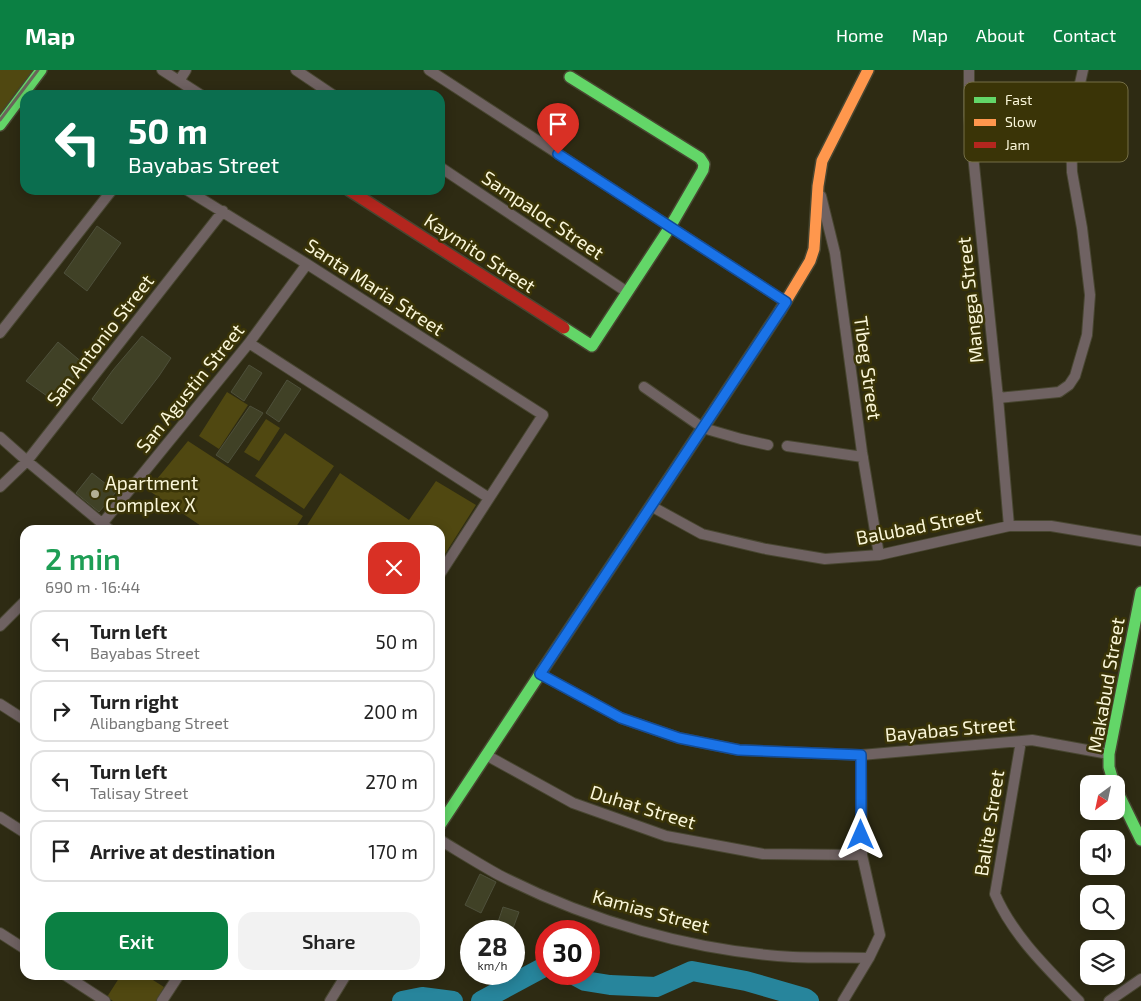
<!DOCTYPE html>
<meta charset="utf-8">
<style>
:root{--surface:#fff;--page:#f2f2f2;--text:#222;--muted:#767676;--line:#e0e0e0;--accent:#0b8043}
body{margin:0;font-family:"Exo 2",sans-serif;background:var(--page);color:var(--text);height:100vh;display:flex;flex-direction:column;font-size:19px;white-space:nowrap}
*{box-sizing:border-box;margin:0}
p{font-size:16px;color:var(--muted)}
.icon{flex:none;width:28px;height:28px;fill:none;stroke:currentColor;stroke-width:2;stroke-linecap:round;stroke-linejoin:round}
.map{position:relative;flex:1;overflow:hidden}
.sheet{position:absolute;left:20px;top:455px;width:425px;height:455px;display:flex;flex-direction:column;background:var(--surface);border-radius:15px;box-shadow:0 2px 12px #0003}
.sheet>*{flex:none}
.guide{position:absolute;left:20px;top:20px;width:425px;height:105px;border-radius:15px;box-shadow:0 2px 12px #0003;background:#0b6e4f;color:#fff;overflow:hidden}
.needle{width:32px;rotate:213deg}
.fabs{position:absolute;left:1080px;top:705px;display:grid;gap:10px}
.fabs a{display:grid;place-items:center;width:45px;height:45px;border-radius:10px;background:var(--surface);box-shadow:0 2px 12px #0003;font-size:25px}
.speed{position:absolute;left:460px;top:850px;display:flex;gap:10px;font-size:25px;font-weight:700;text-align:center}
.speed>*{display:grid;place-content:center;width:65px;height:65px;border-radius:50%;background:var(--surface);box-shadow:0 2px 12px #0003;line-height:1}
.speed small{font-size:12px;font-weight:400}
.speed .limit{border:8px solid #d22;background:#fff;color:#111}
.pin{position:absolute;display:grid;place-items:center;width:42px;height:42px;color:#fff;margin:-51px -21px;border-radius:50% 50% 50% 0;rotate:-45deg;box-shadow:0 0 5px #0007}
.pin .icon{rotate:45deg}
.me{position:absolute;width:55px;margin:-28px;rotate:0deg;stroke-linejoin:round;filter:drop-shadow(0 0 4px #0008)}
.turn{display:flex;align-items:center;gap:18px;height:105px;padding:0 25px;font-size:22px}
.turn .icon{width:65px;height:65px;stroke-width:2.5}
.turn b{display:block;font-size:35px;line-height:42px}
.round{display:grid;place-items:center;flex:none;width:52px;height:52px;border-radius:15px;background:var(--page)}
.headline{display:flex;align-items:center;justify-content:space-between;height:85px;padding:0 25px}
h1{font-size:30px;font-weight:600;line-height:38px;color:#1e9e55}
.action{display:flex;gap:10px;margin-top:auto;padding:10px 25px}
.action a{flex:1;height:58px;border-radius:15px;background:var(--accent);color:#fff;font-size:20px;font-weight:600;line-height:58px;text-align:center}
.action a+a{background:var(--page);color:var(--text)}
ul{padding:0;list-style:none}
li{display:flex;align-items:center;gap:15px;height:62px;margin:0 10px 8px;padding:0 15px;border:2px solid var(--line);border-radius:15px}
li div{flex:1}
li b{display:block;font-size:19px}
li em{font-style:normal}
header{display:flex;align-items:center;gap:30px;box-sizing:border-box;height:70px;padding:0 25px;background:var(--accent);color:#fff}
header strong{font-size:24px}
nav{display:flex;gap:28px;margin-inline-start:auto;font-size:18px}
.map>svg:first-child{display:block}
</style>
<header>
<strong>Map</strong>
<nav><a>Home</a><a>Map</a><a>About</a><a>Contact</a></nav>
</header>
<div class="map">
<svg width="1141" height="931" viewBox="0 0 1141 931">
<rect width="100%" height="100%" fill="#2e2b13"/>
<path fill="#504811" d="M0 0H33L0 44Z
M227 322 248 335 219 379 199 366Z
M266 349 280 358 259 391 244 382Z
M285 363 334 396 304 439 255 406Z
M188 371 303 446 294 460H207L148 420Z
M340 403 409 450 436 411 476 435 440 492V460H304Z
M121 905H145L164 917 156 931H113L107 927Z"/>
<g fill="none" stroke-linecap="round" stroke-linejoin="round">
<path stroke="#27859c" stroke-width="20" d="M572 904 585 911 610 915 656 917 692 901 746 911 805 928 809 931
M402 931 422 927 453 931
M481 931 546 896"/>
</g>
<path fill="#404126" stroke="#4e503b" d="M97 156 121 173 87 221 64 203Z
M142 266 171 288 159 306 122 354 92 329 113 300Z
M58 272 84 294 54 331 26 311Z
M249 295 262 303 244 331 231 322Z
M287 310 301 319 279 352 266 343Z
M250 336 263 343 228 393 216 385Z
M92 403 116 422 99 442 76 423Z
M480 804 496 812 481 843 465 835Z
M503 837 519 842 512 861H495Z"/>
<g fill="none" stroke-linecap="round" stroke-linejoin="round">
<g stroke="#484631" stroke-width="12">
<path id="street" d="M162 0 201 25
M296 0 333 25
M429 0 786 232
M969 0V46L998 328 1009 456
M179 11 186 0
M440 97 627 222
M187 120 307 194 543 345 440 504
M821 126 835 183 862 382 879 485
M0 263 112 120
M249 273 489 428
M644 317 703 358 741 369 768 375
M998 328 1059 322 1069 315 1075 306 1087 265 1090 225 1082 158 1072 102 1071 53 1083 0
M0 367 27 391 110 460
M787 376 863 387
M0 417 27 391 223 141
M651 436 702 464 766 479 825 489 879 485 1009 456H1051L1141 471
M97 460 249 273 307 194
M0 556 25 531
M540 604 621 648 679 668 739 680 861 685 1032 670 1109 684
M0 634 25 650
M1021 671 995 824C1013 866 1048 899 1079 931
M486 685 573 733 666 766 763 784 862 785
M0 747 25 763
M440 770C460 782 479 794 499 805 589 851 692 881 793 887 818 888 844 887 869 888
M0 863 25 879
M65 905 105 931
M162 931 179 905
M330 931 346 905
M843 931 869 888 880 865 862 785 861 685
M1109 931 1141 909"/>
</g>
<g stroke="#484631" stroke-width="14">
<path id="fast" d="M0 55 41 0
M564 258 592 276 670 157 703 100 704 94 700 88 570 7
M1114 714 1109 697V684L1141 522
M1116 719 1141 770
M440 755 780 241"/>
</g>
<g stroke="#484631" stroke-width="14">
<path id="slow" d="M780 241 810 191 814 179 818 116 822 91 868 0"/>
</g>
<g stroke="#484631" stroke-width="14">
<path id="jam" d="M349 120 564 258"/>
</g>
<use href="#street" stroke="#6f6262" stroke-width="10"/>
<use href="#fast" stroke="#63d668" stroke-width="11"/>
<use href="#slow" stroke="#ff974d" stroke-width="11"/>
<use href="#jam" stroke="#b3261e" stroke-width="11"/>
<path stroke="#6a645a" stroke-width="3" d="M0 50 38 0"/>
</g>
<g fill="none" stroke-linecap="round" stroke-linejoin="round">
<g stroke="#114b97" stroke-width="12">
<path id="route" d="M558 84 786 232 540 604 621 648 679 668 739 680 861 685V765"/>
</g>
<use href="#route" stroke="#1a73e8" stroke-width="9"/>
</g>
<circle fill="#b3af94" stroke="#3a3407" stroke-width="2" cx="95" cy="424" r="5"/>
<g text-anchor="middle" stroke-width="5" stroke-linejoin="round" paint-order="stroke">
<g font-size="19" fill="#faf6d9" stroke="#3a3407">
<text transform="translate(543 145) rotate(34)" y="7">Sampaloc Street</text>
<text transform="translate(480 183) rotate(33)" y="7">Kaymito Street</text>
<text transform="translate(375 217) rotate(33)" y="7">Santa Maria Street</text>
<text transform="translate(970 230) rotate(-96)" y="7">Mangga Street</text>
<text transform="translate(100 270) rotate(-52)" y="7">San Antonio Street</text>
<text transform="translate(868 298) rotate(82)" y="7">Tibeg Street</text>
<text transform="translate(190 318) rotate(-51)" y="7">San Agustin Street</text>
<text transform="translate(919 456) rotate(-11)" y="7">Balubad Street</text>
<text transform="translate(1106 615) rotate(-80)" y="7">Makabud Street</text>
<text transform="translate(950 659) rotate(-5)" y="7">Bayabas Street</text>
<text transform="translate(643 737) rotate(17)" y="7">Duhat Street</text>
<text transform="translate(989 753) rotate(-81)" y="7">Balite Street</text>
<text transform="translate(651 841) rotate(15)" y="7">Kamias Street</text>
</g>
<g font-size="19" fill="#faf6d9" stroke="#3a3407" text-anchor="start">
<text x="105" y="420">Apartment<tspan x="105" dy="22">Complex X</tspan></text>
</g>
</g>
<rect x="964" y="12" width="164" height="80" rx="8" fill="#3a3407" stroke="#746e46" stroke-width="1"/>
<rect x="974" y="27" width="22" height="6" fill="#63d668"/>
<rect x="974" y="49" width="22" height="7" fill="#ff974d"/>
<rect x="974" y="72" width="22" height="6" fill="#b3261e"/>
<g font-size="14" fill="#faf6d9">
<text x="1005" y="35">Fast</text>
<text x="1005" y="57">Slow</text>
<text x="1005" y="80">Jam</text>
</g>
</svg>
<div class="fabs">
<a><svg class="needle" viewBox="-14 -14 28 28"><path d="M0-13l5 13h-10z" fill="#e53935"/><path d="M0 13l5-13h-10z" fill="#767676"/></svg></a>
<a><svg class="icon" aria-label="sound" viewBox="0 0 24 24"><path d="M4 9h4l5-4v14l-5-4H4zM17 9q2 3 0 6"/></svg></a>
<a><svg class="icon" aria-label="search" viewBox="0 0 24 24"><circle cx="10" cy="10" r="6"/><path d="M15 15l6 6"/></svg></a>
<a><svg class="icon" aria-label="layers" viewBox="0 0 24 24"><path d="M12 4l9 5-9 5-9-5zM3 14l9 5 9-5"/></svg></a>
</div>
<div class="speed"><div>28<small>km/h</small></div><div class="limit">30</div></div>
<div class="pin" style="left:558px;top:84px;background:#d93025"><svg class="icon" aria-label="arrive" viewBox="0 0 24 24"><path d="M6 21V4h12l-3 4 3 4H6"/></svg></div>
<svg class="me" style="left:861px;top:765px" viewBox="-20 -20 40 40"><path d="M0-17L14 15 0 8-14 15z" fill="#1a73e8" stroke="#fff" stroke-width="4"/></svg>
<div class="guide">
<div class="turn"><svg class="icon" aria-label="left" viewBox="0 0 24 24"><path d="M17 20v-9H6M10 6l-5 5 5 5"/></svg><div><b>50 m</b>Bayabas Street</div></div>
</div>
<section class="sheet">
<div class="headline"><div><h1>2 min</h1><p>690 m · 16:44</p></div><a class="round" style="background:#d93025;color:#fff"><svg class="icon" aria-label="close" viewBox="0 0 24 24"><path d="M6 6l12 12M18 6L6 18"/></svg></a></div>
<ul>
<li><svg class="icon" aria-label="left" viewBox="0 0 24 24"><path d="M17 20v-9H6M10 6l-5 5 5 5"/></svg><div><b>Turn left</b><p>Bayabas Street</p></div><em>50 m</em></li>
<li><svg class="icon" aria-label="right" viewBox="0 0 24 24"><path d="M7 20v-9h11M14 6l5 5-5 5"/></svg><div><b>Turn right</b><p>Alibangbang Street</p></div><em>200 m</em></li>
<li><svg class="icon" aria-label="left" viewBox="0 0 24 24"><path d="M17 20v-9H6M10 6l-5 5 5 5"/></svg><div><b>Turn left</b><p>Talisay Street</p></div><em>270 m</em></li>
<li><svg class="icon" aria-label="arrive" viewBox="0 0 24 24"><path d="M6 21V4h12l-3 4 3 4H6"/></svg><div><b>Arrive at destination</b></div><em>170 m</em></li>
</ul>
<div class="action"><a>Exit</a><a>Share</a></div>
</section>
</div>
